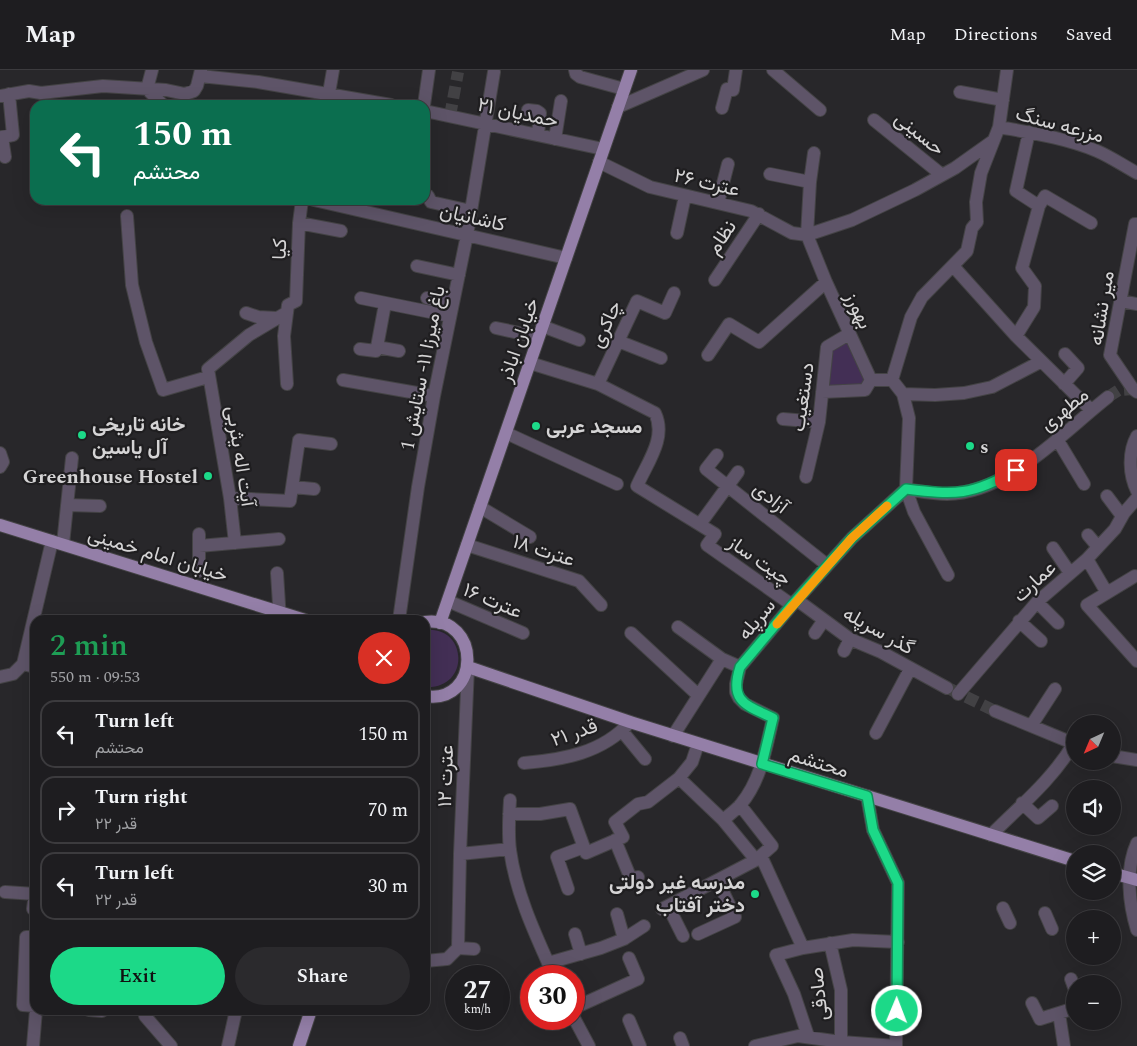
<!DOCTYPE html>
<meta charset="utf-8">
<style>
:root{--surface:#1e1d20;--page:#2b2a2d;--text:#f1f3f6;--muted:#a1a2a5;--line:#3c3b3e;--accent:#1cd988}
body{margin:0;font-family:Spectral,Vazirmatn,serif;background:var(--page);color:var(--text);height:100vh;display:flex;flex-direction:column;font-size:19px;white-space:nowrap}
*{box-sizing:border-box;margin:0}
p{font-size:16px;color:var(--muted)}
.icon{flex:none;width:28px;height:28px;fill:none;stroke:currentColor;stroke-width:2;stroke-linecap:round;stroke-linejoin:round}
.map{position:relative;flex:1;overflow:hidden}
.side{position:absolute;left:30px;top:545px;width:400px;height:400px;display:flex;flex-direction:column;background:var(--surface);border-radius:15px;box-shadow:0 5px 20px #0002,0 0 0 1px var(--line)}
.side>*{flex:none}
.banner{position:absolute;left:30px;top:30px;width:400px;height:105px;border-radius:15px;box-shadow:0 5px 20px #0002,0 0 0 1px var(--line);background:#0b6e4f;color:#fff;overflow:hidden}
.needle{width:32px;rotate:224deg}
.controls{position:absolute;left:1066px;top:645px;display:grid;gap:10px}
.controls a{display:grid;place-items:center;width:55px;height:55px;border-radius:50%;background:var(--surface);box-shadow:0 5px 20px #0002,0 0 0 1px var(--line);font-size:25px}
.speed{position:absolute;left:445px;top:895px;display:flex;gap:10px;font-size:25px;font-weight:700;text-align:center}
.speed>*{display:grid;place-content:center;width:65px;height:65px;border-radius:50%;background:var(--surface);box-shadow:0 5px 20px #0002,0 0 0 1px var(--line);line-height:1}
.speed small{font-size:12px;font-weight:400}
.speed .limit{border:8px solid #d22;background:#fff;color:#111}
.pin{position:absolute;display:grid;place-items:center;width:42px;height:42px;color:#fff;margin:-21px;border-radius:10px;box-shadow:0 2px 8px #0006}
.me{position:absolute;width:55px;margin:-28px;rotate:1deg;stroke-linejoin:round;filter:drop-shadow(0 0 4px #0008)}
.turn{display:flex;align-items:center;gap:18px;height:105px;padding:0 20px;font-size:22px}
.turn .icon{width:65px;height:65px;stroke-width:2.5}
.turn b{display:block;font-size:35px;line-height:42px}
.round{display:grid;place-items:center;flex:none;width:52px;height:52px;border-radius:26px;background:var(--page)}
.summary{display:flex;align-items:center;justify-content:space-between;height:85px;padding:0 20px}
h1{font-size:30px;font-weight:600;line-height:38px;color:#1e9e55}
.action{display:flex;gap:10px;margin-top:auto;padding:10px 20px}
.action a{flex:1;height:58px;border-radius:30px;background:var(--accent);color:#111;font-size:20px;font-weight:600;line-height:58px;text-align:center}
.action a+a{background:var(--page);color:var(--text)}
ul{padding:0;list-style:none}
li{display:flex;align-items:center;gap:15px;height:68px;margin:0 10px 8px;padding:0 10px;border:2px solid var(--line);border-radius:15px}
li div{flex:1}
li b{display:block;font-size:19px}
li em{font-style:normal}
header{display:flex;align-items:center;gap:30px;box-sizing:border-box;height:70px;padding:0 25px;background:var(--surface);border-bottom:1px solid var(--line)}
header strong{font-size:24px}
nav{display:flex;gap:28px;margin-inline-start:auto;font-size:18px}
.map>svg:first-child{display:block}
</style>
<header>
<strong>Map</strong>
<nav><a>Map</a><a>Directions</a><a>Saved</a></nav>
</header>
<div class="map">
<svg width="1137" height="976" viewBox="0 0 1137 976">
<rect width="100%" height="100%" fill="#28272a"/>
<path fill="#432f55" d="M849 264 871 310 865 320 822 322 827 277Z
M425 560C468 555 471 620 425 617Z"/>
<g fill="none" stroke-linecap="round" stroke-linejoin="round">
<path stroke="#424144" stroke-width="12" stroke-dasharray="12 6" stroke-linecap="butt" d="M450 46 458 2
M1108 327 1119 320 1133 319
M950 619 995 641"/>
<g stroke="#444345" stroke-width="14">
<path id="minor" d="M152 0 147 19 163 35
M575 0 576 4 580 7 624 19
M773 0 820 40
M200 6 258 12 391 35
M960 22 1003 30
M329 23 333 0
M0 26 29 21 41 23 103 16 166 20 185 24 194 21 197 16 201 0
M424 35 429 0
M618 37 703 0
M722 38 727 19 733 20 736 0
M528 40 537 41 540 43 538 65
M425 41 603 79
M874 50 942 105
M999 57C1032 63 1066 68 1097 81 1111 87 1124 96 1137 103
M555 69 561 31
M814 83 810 112 807 165 826 212 871 310H892
M5 87 2 67 13 65 9 24
M599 92 650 117 751 141 792 163 807 165 852 150 915 120 955 98 993 71
M770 104 810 112
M425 125 428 126 431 132 471 141
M314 130 566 188
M718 133 728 94
M1039 136 1045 126 1091 153
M127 146 132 215 146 272 163 320 208 307
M299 153 341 161
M1137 154H1135L1110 285 1133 319 1137 322
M677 163 685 126
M417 196 459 205
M953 196 1016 266 1091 340
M715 210 759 144
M361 228 450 246
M427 228 453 233
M1121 231 1137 234
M385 234 377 277 399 281
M246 243 258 247 277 248
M542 256 579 270
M496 258 538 267
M1016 266 1034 237 1035 216 1022 198 1039 136 1016 121 1029 62
M618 271 661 288
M360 279 376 281 377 277
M708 285 729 254 759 272 826 212
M530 293 598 314 655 343C667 368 647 393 637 416L715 464 707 475 792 535
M343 310 434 326
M892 310 911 247 922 227 967 181 972 158 977 152 976 132 981 103 999 57 1007 0
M892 310 903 324 909 348 906 419 914 442 948 505
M287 314 284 266 288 235 296 231 299 153 302 130
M598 314 637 231 665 243 674 223
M1064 314 1078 298 1065 284
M822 322 865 320 871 310
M903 324 935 325 964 323 992 317 1040 292
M783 349 819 352
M506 363 617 414
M1137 366C1128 382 1129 405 1137 421
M1057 369 1084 414
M0 383 3 392 0 397
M717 385 706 399 827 495
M806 407 819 352 827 277 849 264
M293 417 314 419
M906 419C919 421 934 424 947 424 1009 423 1063 362 1108 327
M1107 426 1122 446
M230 428 290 431 299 370 331 374
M67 435 100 436
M480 437 530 467
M700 454 738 402
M199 464V501
M1088 465 1098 477
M235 473 230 428 208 299 249 265 286 243
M63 474 72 388
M467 475 579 511 601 535
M199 476 279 469
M1053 478 1070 503
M1087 489 1107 523
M277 503 280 550
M1135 506 1087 535 1137 591
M797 530 850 569 881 582 947 618
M448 531 523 563
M1037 532 1058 553
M399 550 418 417 434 326 467 165 494 2
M1019 551 1041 571
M678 557 722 589
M631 563 698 625
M815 563 824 550
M844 581 850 569
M35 597 23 594 52 471
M0 607 13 604 23 594
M958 624 1037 532 1087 489 1115 459 1124 443 1137 428
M995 641 1075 674
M1031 656 1055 619
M622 661 645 689
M876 663 910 599
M673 666 722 589 740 597
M1112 686 1137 690
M524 693C562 690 603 683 630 652
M679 708 723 750 756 790
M867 726 873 760 898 813 896 976
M510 730C509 746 508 764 510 780 516 824 536 866 554 906
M1022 733 1038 748 1052 736
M509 744H540L570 739 586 783 623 767 615 752 638 734 648 732 679 708 692 692 698 674
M723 750C729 745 736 740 741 734 761 710 766 678 773 648L745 634 739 628 736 622V614L740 597 792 535 852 468 906 419
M991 765C1020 736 1053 709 1074 673
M615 770 631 809 638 807
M1137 773C1125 799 1129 834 1137 860
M460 784 510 779
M761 786 803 878
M568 819 557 787 584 777
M5 822 35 824
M668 836 683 866
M1003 838 1010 853
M33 839 35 824
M662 839 756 790 772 776 740 735
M1045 843 1052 859
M617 844 624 869
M575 864 581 884
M698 864 735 847 718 811
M35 867H26L23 935 35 936
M830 873 841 920V972
M458 878 460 784 468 597
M458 878 474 879
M425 891 447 889 458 878
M548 893 601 878 624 869 644 856
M1071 909 1075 920
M1032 933 1040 949 1075 938
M574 938 638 909 629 888
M89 940 102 941
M145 940V946L171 976
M1059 943 1064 976
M574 948 589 976
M629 950 640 976
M808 966 794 924 776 885 803 878 853 870 898 872
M680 968 683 976
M33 976 36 940
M228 976 236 940
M755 976 798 966 841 972 896 976"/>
</g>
<g stroke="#444345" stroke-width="14">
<path id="major" d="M0 455 305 550
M425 552C482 545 481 635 425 626
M440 553 631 0
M468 597 630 652 1075 791
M1112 803 1137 810
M299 976 311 940"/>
</g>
<use href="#minor" stroke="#5e5468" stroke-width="12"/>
<use href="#major" stroke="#947fa8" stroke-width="12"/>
</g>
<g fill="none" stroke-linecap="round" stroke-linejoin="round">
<g stroke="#128d58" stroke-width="12">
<path id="route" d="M897 941 898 813 873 760 867 726 762 694 773 648C746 635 729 632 740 597L792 535 852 468 906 419C955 425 972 426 1016 400"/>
</g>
<use href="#route" stroke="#1cd988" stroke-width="9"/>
<path stroke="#f59e0b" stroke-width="9" d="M777 554 852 468 887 436"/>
</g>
<g fill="#1cd988" stroke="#1f1e20" stroke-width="2">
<circle cx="536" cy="356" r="5"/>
<circle cx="82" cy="365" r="5"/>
<circle cx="970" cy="376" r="5"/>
<circle cx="208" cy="406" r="5"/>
<circle cx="755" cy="824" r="5"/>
</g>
<g text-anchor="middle" stroke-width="4.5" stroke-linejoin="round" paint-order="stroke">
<g font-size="20" fill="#d5d4d5" stroke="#1f1e20">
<text transform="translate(518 42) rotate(12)" y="7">حمدیان ۲۱</text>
<text transform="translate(1060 54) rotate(15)" y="7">مزرعه سنگ</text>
<text transform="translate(920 63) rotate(39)" y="7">حسینی</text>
<text transform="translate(707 112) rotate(13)" y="7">عترت ۲۶</text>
<text transform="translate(473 147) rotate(13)" y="7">کاشانیان</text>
<text transform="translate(721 167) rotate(-56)" y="7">نظام</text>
<text transform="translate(279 179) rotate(-88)" y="7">کیا</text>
<text transform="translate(1101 238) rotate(-81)" y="7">میر نشانه</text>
<text transform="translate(859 240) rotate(65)" y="7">بهورز</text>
<text transform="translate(605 254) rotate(-65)" y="7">چاکری</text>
<text transform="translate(518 270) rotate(-71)" y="7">خیابان اباذر</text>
<text transform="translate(422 298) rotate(-79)" y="7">باغ میرزا ۱۱- ستایش 1</text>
<text transform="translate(802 327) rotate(-82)" y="7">دستغیب</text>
<text transform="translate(1064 339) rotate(-39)" y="7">مطهری</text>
<text transform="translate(241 386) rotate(81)" y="7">آیت اله یثربی</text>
<text transform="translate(771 427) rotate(38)" y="7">آزادی</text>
<text transform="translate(544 480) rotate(18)" y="7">عترت ۱۸</text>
<text transform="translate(158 484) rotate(17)" y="7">خیابان امام خمینی</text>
<text transform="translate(760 490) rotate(35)" y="7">چیت ساز</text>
<text transform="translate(1034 511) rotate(-43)" y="7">عمارت</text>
<text transform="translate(493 530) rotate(23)" y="7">عترت ۱۶</text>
<text transform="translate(756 549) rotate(-50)" y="7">سرپله</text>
<text transform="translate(879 560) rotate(29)" y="7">گذر سرپله</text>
<text transform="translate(574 662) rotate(-19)" y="7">قدر ۲۱</text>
<text transform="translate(819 692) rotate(17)" y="7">محتشم</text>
<text transform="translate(445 706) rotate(-88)" y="7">عترت ۱۲</text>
<text transform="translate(818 924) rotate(-96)" y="7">صادقی</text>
</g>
<g font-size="20" font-weight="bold" fill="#d5d4d5" stroke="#1f1e20" text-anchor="start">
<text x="92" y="361">خانه تاریخی<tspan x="92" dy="23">آل یاسین</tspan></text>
<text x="546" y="363">مسجد عربی</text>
<text x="980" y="383">s</text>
<text x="198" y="413" text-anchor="end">Greenhouse Hostel</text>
<text x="745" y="819" text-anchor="end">مدرسه غیر دولتی<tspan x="745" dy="23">دختر آفتاب</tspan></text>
</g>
</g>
</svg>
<div class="controls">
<a><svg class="needle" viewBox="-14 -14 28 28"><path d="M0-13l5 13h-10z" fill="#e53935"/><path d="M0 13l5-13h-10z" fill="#a1a2a5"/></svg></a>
<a><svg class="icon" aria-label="sound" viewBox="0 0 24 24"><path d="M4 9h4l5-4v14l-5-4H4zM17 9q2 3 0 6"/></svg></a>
<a><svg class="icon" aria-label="layers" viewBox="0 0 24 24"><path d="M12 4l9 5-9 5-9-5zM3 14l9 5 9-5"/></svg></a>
<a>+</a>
<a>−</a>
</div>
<div class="speed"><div>27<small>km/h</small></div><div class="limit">30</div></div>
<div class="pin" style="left:1016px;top:400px;background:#d93025"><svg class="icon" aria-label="arrive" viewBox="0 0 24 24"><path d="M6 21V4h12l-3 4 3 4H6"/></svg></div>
<svg class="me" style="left:897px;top:941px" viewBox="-20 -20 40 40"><circle r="17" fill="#1cd988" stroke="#fff" stroke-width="3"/><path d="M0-11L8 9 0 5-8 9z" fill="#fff"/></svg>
<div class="banner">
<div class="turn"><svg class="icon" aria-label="left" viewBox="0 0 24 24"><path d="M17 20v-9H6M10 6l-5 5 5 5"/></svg><div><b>150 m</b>محتشم</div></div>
</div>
<section class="side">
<div class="summary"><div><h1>2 min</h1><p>550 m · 09:53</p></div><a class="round" style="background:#d93025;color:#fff"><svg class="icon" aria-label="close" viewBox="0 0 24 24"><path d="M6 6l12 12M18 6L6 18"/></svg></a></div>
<ul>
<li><svg class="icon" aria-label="left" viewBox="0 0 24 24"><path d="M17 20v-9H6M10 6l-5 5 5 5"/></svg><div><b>Turn left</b><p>محتشم</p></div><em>150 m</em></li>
<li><svg class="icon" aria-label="right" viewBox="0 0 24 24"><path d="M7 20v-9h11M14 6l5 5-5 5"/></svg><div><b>Turn right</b><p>قدر ۲۲</p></div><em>70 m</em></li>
<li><svg class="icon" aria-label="left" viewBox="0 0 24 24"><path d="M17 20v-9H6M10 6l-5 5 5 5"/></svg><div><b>Turn left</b><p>قدر ۲۲</p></div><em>30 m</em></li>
</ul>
<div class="action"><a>Exit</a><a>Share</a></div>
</section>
</div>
